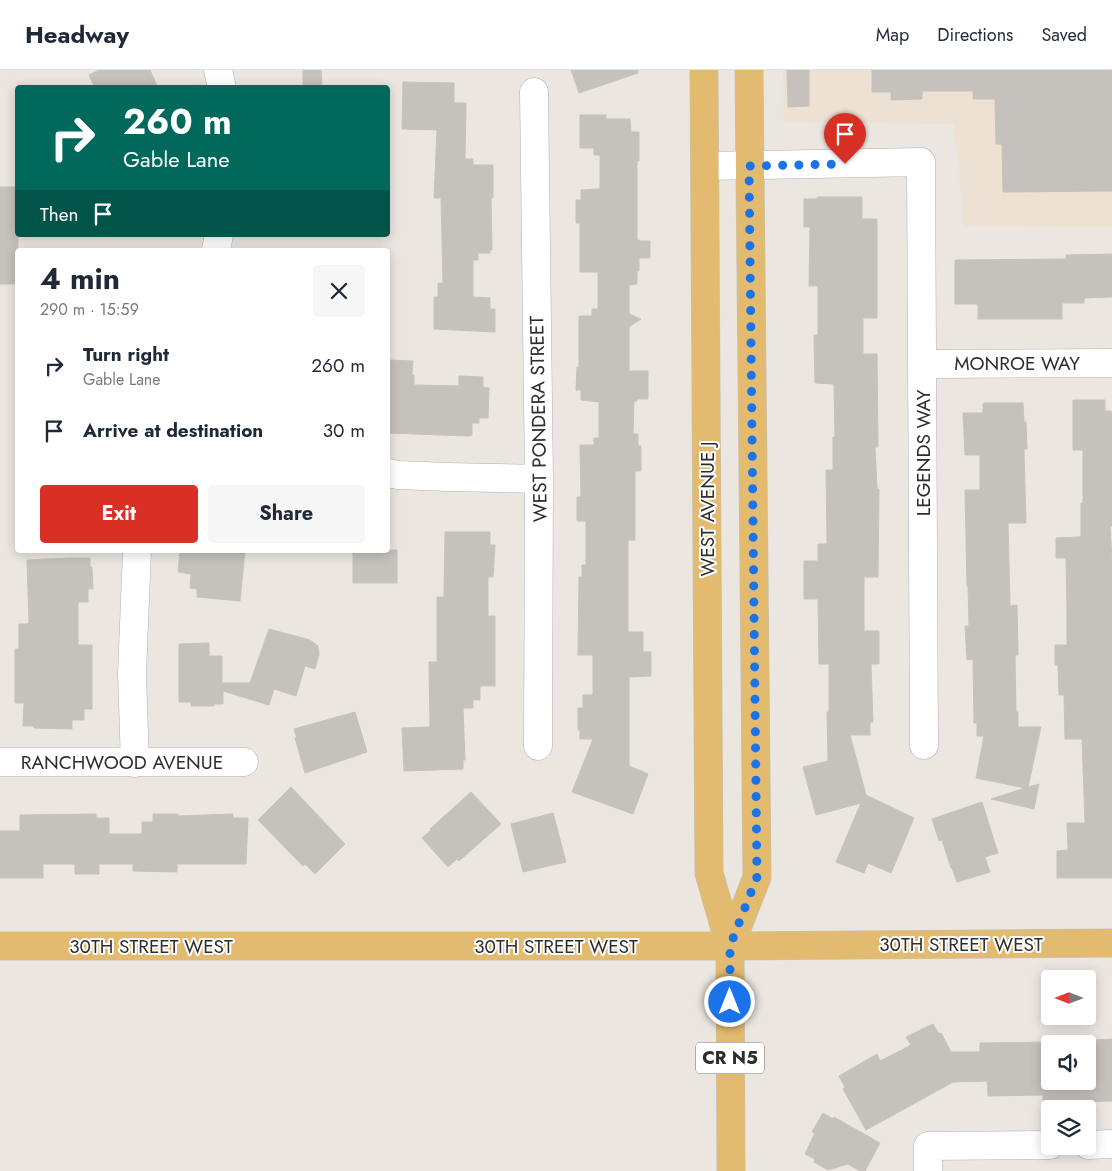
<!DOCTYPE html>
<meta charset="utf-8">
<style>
:root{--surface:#fff;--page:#f6f6f7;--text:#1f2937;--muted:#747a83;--line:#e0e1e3;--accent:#d93025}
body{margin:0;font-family:Jost,sans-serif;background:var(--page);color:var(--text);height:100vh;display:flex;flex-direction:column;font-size:19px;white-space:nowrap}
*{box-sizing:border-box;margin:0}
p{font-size:16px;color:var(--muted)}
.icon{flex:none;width:28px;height:28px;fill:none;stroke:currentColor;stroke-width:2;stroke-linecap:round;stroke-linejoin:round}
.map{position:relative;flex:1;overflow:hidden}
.side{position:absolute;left:15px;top:178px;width:375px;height:305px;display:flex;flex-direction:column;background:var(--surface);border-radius:5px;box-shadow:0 2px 12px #0003}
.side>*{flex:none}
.top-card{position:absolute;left:15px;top:15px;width:375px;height:152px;border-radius:5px;box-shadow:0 2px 12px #0003;background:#00695c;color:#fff;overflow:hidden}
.needle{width:32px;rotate:270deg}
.fabs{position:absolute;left:1041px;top:900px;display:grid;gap:10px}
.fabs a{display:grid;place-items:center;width:55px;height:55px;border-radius:5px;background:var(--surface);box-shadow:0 2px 12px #0003;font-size:25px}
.pin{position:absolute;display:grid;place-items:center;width:42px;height:42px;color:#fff;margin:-51px -21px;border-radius:50% 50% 50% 0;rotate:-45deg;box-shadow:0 0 5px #0007}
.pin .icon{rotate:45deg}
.me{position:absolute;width:55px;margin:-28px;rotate:0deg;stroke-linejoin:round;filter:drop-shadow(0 0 4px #0008)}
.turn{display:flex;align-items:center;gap:18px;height:105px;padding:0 25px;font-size:22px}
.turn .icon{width:65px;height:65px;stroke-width:2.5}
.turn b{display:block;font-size:35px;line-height:42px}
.then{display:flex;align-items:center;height:48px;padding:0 25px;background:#0003;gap:10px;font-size:19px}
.round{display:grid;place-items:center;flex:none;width:52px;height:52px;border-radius:5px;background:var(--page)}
.headline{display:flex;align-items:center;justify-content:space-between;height:85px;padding:0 25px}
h1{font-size:30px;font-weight:700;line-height:38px}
.cta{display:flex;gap:10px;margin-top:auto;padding:10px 25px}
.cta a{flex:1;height:58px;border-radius:5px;background:var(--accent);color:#fff;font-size:20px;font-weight:700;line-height:58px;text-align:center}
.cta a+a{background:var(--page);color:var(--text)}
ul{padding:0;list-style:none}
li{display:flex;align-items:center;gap:15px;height:65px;padding:0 25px}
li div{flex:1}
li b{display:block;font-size:19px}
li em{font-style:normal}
header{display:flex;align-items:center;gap:30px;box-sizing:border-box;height:70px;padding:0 25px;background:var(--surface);border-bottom:1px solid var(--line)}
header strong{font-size:24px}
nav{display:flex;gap:28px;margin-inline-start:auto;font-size:18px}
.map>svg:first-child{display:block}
</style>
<header>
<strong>Headway</strong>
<nav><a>Map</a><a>Directions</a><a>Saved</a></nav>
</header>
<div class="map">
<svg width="1112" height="1101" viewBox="0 0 1112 1101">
<rect width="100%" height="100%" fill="#ece6e1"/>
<path fill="#ece1d2" d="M783 0H1112V157L964 156 954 54 784 52Z"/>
<path fill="#c5c1bc" stroke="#c8c2ba" d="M99 0H150L158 18H95L89 5Z
M303 0H321L322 18H303Z
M571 0H638V3L579 23Z
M787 0H809V36L788 37Z
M872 0H1112V121L1003 122 1002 74H996L995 29H973V21H922V29L891 30V22H872Z
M403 12 454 13V33H466L465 89H473V95H493V128H491L492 180H490V183H478V190H473V227L490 228V239H495V262L434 259V227H438V213H443L441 128H434L437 60 402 59Z
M580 45H606V49H630L631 62H639V91H637V170H639V171H650V188H639V201H637V214L629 215V244L641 249 629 257V301H648V329H637V331H634L633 364H638V376H641V401H635V470H628V562H643V582H651V606L629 607V696L648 704 633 744 572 722 593 669H580V660H578V638H583V625H593V585H578L579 507H582V495H586V451H577V427H581L580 375H594V368H599V332L581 330V320H576L577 297H579V246H592V239H598V202H580V153H576V130H581V120L600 119V85H594V78H580Z
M0 117H18V214H0Z
M817 127H862V149H877V248H863V284H877L878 377H875L877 419H879L878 507H864V561H879V594H871L873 652H870V665H850L866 725 914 748 891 803 868 793 864 803 836 792 861 733 816 745 803 697 828 691 827 642H829V594H819L818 529H804V491H818V474H827L826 400H833V367H835L834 314 815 313 814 265H818V216H809L810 157H804V129H817Z
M1112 184V227L1084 228V233H1062V249H978V234H955V190L1066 189V185Z
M388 290 413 291 412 305H414V315L459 316V306L483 307V317L489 318 488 348H479V353H472V365L469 366 388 363Z
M1073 330H1105V341H1111L1112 349V456H1110L1112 489V808H1057V781L1068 780 1067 753H1085L1082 669H1065L1064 625H1059L1058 595H1055V575H1067V540L1066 488H1056V468L1081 467V433H1083V380H1073Z
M985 333H1023L1024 352H1026L1027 379H1024L1026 453H1008L1010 536 1017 535 1018 585H1015L1016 642H1018V657H1041L1028 717 1039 714 1034 739 991 729 1025 718 976 708 984 666H977V653H974L973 589 967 590 965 556H969L968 516H967L965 420H980V385H965L963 343H983V334Z
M445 462H490V475H495L493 507H488V546H495V616H480V630H473V638H463L465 690H463V699L404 701 402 658 430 657 429 592H437V527H444Z
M180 480H245L240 531 197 527V519L190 518 191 504 178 502Z
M353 480H397V513H353Z
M69 488H90V497H92L93 519H88V532H78V575H92V639H84V650H72V659L34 658V656H23L24 633H15V579H19V554H27L29 552 27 490Z
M269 559 310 570 318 576 319 584 315 599 305 596 296 626 274 619 269 635 223 621V634H214V636H191V632H179V574L209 573V586H222V613H250Z
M355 642 367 682 305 703 295 668H297L294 659Z
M291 717 345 774 315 804 305 794 303 796 258 750Z
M471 722 501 754 459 791 457 789 448 797 422 768 431 760 430 759Z
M982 732 998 783 985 787 990 802 957 812 952 798H951L942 770 939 771 932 749Z
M553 743 566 792 523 802 511 754Z
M96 744V748H109V764H142V752H153V744H178V746L233 744V748H248L246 794H177V802L133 801V794H99V804H75V794H43V808H0V761H20V745Z
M933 954 939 964 941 963 951 982H980V973L1050 972V1011H1094V970L1112 969V1031L1043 1033V1025L988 1026 987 1011 953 1012 866 1060 843 1019 845 1017 839 1006 877 984 880 991 896 983 911 975 906 967Z
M823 1043 833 1049 834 1047 880 1073 865 1101H860L848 1094 828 1100 814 1092 815 1089 805 1084 815 1063 812 1062Z"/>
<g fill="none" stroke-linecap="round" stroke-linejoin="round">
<g stroke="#adb0b7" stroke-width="29">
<path id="minor" d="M218 0 222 18
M534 22 539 409 538 676
M705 96 921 92 924 675
M216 180 219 165
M923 294 1112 293
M388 403 398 405 448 407 539 409
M0 692H244
M135 693 132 604 137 480
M1088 1075 1112 1074
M928 1101V1076L1050 1075"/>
</g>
<g stroke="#c4c4c4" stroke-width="29">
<path id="major" d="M704 0 709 803 730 876 731 1101
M0 876H730L1112 873
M730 876 757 807 749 0"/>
</g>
<use href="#minor" stroke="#fff" stroke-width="28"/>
<use href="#major" stroke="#e2bb70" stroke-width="28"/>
</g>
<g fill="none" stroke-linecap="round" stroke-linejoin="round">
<path stroke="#1a73e8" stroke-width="9" stroke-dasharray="0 16.2" d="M730 932V876L757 807 749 96 845 94"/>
</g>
<g text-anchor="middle" stroke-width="4" stroke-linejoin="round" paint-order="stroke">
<rect fill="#fff" stroke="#6c6c6c" stroke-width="1" x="696" y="972.5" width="68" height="31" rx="4"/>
<g font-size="18" font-weight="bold" fill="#2d2d2d">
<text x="730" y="994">CR N5</text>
</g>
<g font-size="19" fill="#2d2d2d" stroke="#fff">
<text x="1017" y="300">MONROE WAY</text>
<text transform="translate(538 349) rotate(-91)" y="7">WEST PONDERA STREET</text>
<text transform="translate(923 383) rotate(-90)" y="7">LEGENDS WAY</text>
<text transform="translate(707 439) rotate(-90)" y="7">WEST AVENUE J</text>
<text x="122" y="699">RANCHWOOD AVENUE</text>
<text x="961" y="881">30TH STREET WEST</text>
<text x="151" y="883">30TH STREET WEST</text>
<text x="556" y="883">30TH STREET WEST</text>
</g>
</g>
</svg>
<div class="fabs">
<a><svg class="needle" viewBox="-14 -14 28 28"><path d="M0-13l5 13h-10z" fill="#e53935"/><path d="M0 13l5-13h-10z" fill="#747a83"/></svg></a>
<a><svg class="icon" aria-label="sound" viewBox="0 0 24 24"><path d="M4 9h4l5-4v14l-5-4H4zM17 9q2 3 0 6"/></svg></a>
<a><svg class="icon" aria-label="layers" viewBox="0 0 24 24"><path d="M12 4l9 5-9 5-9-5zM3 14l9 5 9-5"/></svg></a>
</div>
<div class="pin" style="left:845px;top:94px;background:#d93025"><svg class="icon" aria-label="arrive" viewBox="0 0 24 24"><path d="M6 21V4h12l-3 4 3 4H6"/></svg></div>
<svg class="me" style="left:730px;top:932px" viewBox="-20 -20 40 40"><circle r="17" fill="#1a73e8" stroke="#fff" stroke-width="3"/><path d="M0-11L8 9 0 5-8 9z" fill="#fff"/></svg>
<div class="top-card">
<div class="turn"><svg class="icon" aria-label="right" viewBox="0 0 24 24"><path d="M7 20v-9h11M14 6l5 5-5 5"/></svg><div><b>260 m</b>Gable Lane</div></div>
<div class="then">Then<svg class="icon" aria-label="arrive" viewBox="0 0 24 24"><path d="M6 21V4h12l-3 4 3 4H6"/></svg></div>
</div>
<section class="side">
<div class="headline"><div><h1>4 min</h1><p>290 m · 15:59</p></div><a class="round"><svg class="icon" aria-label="close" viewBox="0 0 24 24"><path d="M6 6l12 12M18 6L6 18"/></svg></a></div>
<ul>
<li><svg class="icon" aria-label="right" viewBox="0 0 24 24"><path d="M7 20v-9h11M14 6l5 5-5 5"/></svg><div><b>Turn right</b><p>Gable Lane</p></div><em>260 m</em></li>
<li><svg class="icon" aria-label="arrive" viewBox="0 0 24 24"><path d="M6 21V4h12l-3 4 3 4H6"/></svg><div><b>Arrive at destination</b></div><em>30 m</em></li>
</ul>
<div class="cta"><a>Exit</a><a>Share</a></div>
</section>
</div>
